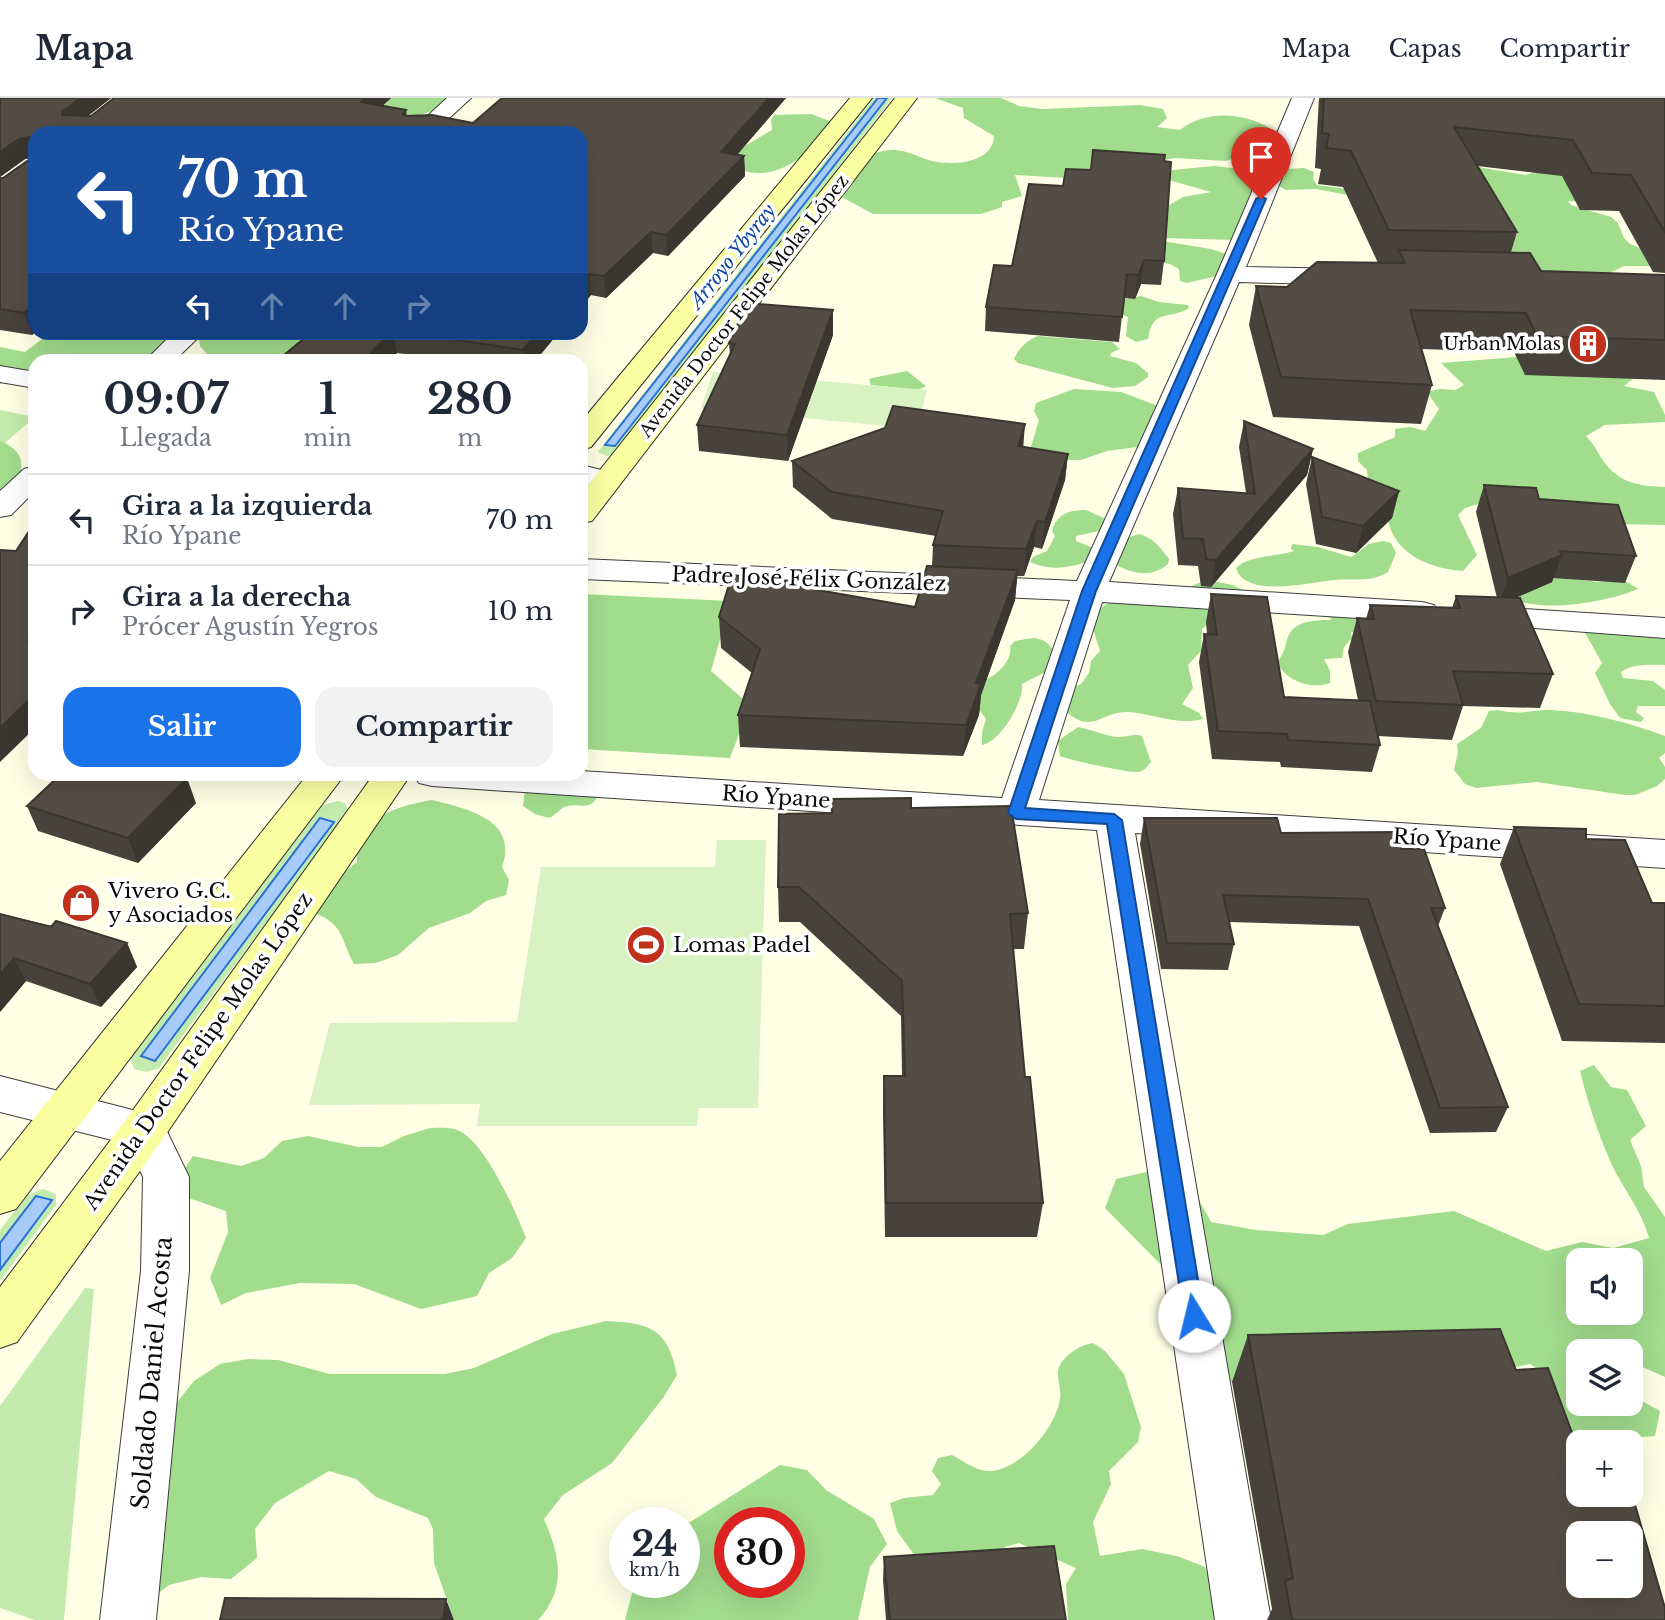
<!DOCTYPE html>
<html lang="es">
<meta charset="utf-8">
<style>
:root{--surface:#fff;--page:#f2f2f3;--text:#1f2937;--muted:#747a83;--line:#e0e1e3;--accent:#1a73e8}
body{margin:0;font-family:"Libre Baskerville",serif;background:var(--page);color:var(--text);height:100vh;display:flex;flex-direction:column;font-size:26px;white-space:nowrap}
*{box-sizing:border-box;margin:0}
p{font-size:23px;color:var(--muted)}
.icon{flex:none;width:38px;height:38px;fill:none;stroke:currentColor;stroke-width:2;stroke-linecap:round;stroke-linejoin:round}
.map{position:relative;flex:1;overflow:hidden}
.side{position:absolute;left:28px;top:256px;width:560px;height:427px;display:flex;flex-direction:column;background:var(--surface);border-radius:21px;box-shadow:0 7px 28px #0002}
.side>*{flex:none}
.guide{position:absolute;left:28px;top:28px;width:560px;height:214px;border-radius:21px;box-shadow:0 7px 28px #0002;background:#1a4fa0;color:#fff;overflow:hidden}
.buttons{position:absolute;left:1566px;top:1150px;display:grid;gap:14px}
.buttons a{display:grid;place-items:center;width:77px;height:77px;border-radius:14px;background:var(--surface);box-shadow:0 7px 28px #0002;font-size:35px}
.speed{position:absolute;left:609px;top:1409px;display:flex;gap:14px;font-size:35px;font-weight:700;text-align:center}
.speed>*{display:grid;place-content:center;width:91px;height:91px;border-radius:50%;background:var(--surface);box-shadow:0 7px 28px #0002;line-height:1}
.speed small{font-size:18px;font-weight:400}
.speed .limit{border:10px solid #d22;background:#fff;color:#111}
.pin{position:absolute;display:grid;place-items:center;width:60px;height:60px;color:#fff;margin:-72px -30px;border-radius:50% 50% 50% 0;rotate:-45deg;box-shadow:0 0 7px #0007}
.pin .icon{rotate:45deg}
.me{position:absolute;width:77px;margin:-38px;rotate:351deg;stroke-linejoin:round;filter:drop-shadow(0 0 5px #0008)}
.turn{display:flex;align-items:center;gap:24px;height:147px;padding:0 35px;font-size:32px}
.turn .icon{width:91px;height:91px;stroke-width:2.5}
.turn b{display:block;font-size:49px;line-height:60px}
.lanes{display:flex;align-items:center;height:66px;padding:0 35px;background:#0003;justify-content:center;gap:35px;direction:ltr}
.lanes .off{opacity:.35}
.eta{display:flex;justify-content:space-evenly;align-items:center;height:119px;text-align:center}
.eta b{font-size:42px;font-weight:700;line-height:49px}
.cta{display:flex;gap:14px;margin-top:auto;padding:14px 35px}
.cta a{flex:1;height:80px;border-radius:21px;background:var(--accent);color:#fff;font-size:28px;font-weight:700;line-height:80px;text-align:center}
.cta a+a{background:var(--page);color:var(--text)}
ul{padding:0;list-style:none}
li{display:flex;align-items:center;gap:21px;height:91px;padding:0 35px;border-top:2px solid var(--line)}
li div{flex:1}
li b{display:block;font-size:26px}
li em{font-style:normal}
header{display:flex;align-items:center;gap:42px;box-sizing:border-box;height:98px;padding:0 35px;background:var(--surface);border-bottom:2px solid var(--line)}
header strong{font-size:33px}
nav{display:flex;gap:38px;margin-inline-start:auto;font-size:24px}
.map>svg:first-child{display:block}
</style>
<header>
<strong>Mapa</strong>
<nav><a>Mapa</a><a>Capas</a><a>Compartir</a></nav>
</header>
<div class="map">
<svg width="1665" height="1522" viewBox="0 0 1665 1522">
<rect width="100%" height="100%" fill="#ffffe6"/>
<path fill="#c3ebae" d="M874 0H892L618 356 607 358 598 354Z
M0 312 35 319 0 349Z
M338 703 345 705 348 713 159 970 146 974 134 971 130 960 323 707Z
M43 1091 56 1096V1107L0 1183V1132L27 1097Z
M85 1190 94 1191 64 1522H35L0 1510V1308Z"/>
<path fill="#a2dc8d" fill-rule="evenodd" d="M344 0H450C417 32 382 13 344 0Z
M682 0H724L741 50 772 32 771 22 774 17 811 16 838 26C816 46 790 76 758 75 747 75 735 70 725 67Z
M935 0H1001L1019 8 1042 11 1140 7 1163 11 1167 20 1157 29 1180 32C1205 12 1244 14 1271 31L1245 56 1226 63 1175 60 1066 80 1015 77 1022 98 1002 104V109L981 116H873L840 98 869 56C878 55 888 51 896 52 909 53 920 60 932 63 954 68 993 65 994 38L964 20 963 10Z
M1431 61 1525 77 1559 68 1583 104 1568 103 1571 107 1611 119 1618 125 1624 140 1630 146 1642 151 1652 168H1624L1607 176 1540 182 1394 89Z
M1214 68 1241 71 1258 80 1235 142 1162 140 1164 110 1183 99 1211 94 1162 80V73Z
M1304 70 1314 74 1313 81 1317 87 1370 94 1353 98 1316 91 1286 92 1274 85 1285 71Z
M1162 143 1211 151 1229 157V175L1187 185 1180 183 1179 171 1170 166 1156 164Z
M1141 198 1159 204 1188 207 1189 210C1168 223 1153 209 1148 241L1136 244 1126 238 1128 219 1116 214V203Z
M313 234 281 262H212L200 248 199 241 190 235Z
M50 235H181L175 247 160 262H35V281L0 286V249L25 254Z
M1038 238 1112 244 1120 251 1111 255 1110 258 1136 265 1148 275V279L1135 288 1113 290 1018 265 1014 261C1019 250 1027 242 1038 238Z
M1607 252 1635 279 1624 288 1654 294 1665 317V324L1605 327 1586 338C1593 345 1596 352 1602 361 1618 385 1638 388 1665 389V427L1615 426 1478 406 1465 410 1458 417 1477 457 1463 473C1434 471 1398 459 1389 426 1386 416 1392 425 1389 415 1383 399 1367 390 1367 372L1358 363V355L1395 339V331L1410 329 1425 333 1439 311 1427 294 1440 291 1456 292 1464 287 1441 265Z
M907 273 926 288 918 292 871 287 869 281 872 280Z
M1074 291 1121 294 1161 309 1145 348 1107 353 1081 362H1064L1030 352 1039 322 1034 313 1036 305Z
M0 343C39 359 16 387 0 412Z
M1086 412 1106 421 1108 431 1076 438V443L1098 452 1099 460C1076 468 1053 475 1030 464L1033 459 1047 453 1055 438 1052 433C1057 415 1070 412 1086 412Z
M1139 436C1152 439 1161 450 1169 461L1168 466C1151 480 1134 476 1116 467L1117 443Z
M1383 443 1391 445 1396 455 1388 474C1371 485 1353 480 1334 482 1311 484 1245 501 1236 470 1249 457 1276 459 1294 453L1291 451 1292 446 1318 449 1351 459 1369 446Z
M1530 475 1598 484 1624 482 1638 491C1607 504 1545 515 1513 501Z
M1206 482 1233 487 1248 495 1202 531 1201 553 1188 567 1193 590 1182 606 1199 615 1203 621C1176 628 1153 615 1126 614 1100 614 1093 637 1065 613L1066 593 1081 586 1089 575 1091 563 1100 553 1094 534V517C1113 492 1144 503 1171 496 1183 493 1194 486 1206 482Z
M581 496 731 503 711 573 750 607 730 660 581 651Z
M1378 513 1360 533 1351 534 1352 540 1344 549 1342 560 1324 561 1330 573V585C1312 592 1285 583 1277 564 1285 555 1284 550 1288 539 1294 522 1317 522 1332 522L1326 516Z
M1586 529 1665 531V567C1651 567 1633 565 1621 574L1623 580 1653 583 1665 592V608H1638L1636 614 1644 620 1641 624 1620 620 1610 606 1595 575 1602 565 1585 535Z
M1033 540C1048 541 1053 551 1060 562L1057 568 1022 586C1024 604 1000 644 982 647V634L986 621 973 603 983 583C996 578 1013 563 1010 548L1015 543Z
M1498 612C1523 618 1530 611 1552 612 1590 614 1630 625 1665 638V655L1659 660 1665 669V681L1657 688 1635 697H1625L1537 684 1476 690 1465 686 1454 672 1458 654 1457 646 1481 630 1489 613Z
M1078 629C1090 631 1108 639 1119 639 1128 639 1133 635 1142 638L1151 664C1147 669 1144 673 1138 674 1129 675 1069 662 1060 658L1058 643Z
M525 691 596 696 597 699C591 713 579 705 567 708 560 710 556 717 549 720L535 716 523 708Z
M432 702C467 711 519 721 502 769L509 782 506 797 486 803 470 815 429 830 398 857 376 865 354 866C340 840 345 828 315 815L325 790 357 764C352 721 397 708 432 702Z
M1594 967 1611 989 1627 992 1646 1028 1630 1042 1641 1068 1644 1089 1665 1119V1279L1638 1267 1631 1282V1253H1578V1306H1631V1297L1660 1313 1655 1338 1617 1341 1575 1336 1547 1308 1552 1280 1530 1266 1497 1273 1226 1284 1169 1241 1164 1170 1105 1110 1116 1081 1146 1074 1183 1073 1211 1124 1256 1132 1323 1137 1348 1126 1454 1113 1546 1153 1582 1144 1613 1150 1649 1140C1642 1113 1624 1092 1612 1067 1598 1036 1588 1005 1580 973ZM1578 1162H1631V1214H1578Z
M430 1030C438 1030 450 1029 457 1032 484 1041 516 1114 526 1140L512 1160 489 1175 477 1198 421 1211 354 1186 300 1185 246 1195 221 1207 210 1180 228 1134 226 1113 183 1098 179 1079 193 1058 241 1068 264 1060 282 1043 308 1038 358 1049H382L404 1038Z
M606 1223C651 1225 668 1231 677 1277L663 1300 612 1365 563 1397 544 1421C560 1457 567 1491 538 1522H454L434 1465 433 1431 428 1420 376 1399 356 1381 329 1373 275 1405 255 1431 257 1460 231 1481 201 1479 169 1487 142 1508 111 1512 103 1485 107 1452 144 1364 174 1308 194 1283 220 1266 248 1261 278 1262 330 1276H445L474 1270 552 1236Z
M1093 1245 1105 1253 1124 1276 1141 1329 1138 1344 1109 1373 1111 1386 1093 1424 1100 1458 1142 1451 1177 1458 1205 1469 1226 1522H1068L1066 1486 1076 1470 1019 1445 1005 1449 998 1461 915 1458 897 1433 890 1405 904 1400 933 1397 941 1386 932 1373 938 1360 952 1357C965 1364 977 1374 992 1373 1022 1370 1056 1329 1060 1301 1062 1290 1055 1278 1059 1269 1065 1256 1080 1247 1093 1245Z
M780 1367 807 1372 826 1392 874 1421 887 1446 870 1469 858 1522H625L635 1484H684V1428ZM730 1424H789V1484H730Z"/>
<path fill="#d8f2c1" d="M713 274 927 292 917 331 701 310Z
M717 742H766L758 1010H699L697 1028H477L480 1006 309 1007 330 925 517 924 541 769H715Z"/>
<path fill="#a7ccfa" stroke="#2a72d5" stroke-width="2" d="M878 0H887L615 348 605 347Z
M320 720 334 724 155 963 141 958Z
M36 1098 52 1102 0 1172V1145Z"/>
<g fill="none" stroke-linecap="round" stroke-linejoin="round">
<g stroke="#3d3d3d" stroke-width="2">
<path id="street" d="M447 0H471L433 35H409Z
M1292 0H1314L1246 169 1351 171 1360 174 1364 179 1360 184 1351 187 1239 184 1109 484 1422 504 1434 507 1438 514 1434 521 1422 524 1102 504 1039 702 1665 742V770L1135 735 1271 1522H1215L1097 732 432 688 419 685 414 676H581V673L1002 700 1070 502 581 481V461L1077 483 1217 176Z
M174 234H204L175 262H146Z
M0 268 35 274V290L0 284Z
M581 367 618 376 622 382 618 388 607 391 581 385Z
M35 368V393L11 417 0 419V393L24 371Z
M1478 508 1665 520V540L1466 525 1461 518 1466 511Z
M0 978 160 1019 189 1079V1173L156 1522H100L141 1173 143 1079 128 1046 0 1014Z"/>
</g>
<g stroke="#2c2c2c" stroke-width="2">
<path id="secondary" d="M850 0H872L591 349 581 352V324Z
M895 0H917L592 423 581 425V396Z
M308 676H345L16 1111 0 1116V1063Z
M374 676H411L160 1045 17 1244 0 1250V1189L128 1019Z"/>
</g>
<use href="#street" fill="#fff" fill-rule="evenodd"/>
<use href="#secondary" fill="#f9ffa1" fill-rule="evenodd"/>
</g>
<path fill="#47423b" d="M0 0H111L88 18H91L114 0H391L382 8 406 12 407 18 432 17 473 25 502 0H786L737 57 744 58 745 78 668 158 653 155 606 200 591 197 581 209V35H35V234L32 237 0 232V80H3L30 61V60L25 61 0 79Z
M1319 0H1665V175L1653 174 1619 113 1580 112 1562 78 1477 68 1517 134 1511 154 1541 173 1665 177V282L1525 277 1514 254 1421 251 1432 287 1421 326 1273 319 1249 227 1256 188 1287 189 1378 165 1343 89 1318 86 1321 71 1315 70Z
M1164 63V163L1161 187 1141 186 1135 201 1124 200 1119 244 985 233 986 209 1012 168 1091 72Z
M312 234H559L536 262H452L397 255 389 262H278Z
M833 237 788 363 699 353 697 327 730 257 729 245Z
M1244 323 1313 351 1307 377 1211 489 1201 488 1198 468 1178 467 1173 416 1178 390 1246 395 1239 349Z
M1023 349 1068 356 1065 382 1042 451 1034 449 1024 478H1017L1015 502 981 597 979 617 963 658 740 649 738 617 752 575 721 550 719 519 790 483V487L915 509 932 468 933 447 936 438 832 421 793 389 792 363Z
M1312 359 1399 393 1392 420 1356 455 1316 446 1306 386Z
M1484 387 1539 401 1636 458 1625 485 1553 480 1552 484 1515 500 1553 576 1540 610 1463 608 1452 642 1378 638 1380 647 1372 674 1281 669 1280 664 1212 661 1199 564 1204 536 1207 537 1206 524 1211 496 1284 599 1358 602 1348 554 1357 520 1366 521 1370 507 1452 510 1456 498 1497 500 1476 414Z
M196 705 138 765 38 733 27 708Z
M911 710 1028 815 1024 851H1013L1025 979 1043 1105 1037 1139H885L883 1012 884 978H902L901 918 800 824H779L778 789Z
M1144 720 1281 735 1401 751 1445 810 1438 828 1508 1009 1496 1034 1430 1035 1359 828 1229 824 1234 846 1228 872 1161 871 1140 746Z
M1514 729 1586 741 1652 805H1665V945L1562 943 1500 766Z
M0 816 127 845 137 869 101 909 26 883 0 914Z
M1248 1237 1516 1272 1578 1396 1665 1522H1267L1272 1511 1232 1284Z
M884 1459 1066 1522H886L883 1482Z"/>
<path fill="#3a3630" d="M80 0H111L68 33 62 17V14Z
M365 0H391L365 23 361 4Z
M769 0H786L722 74 721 54Z
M30 39 35 59 25 61 0 79V54L19 41Z
M744 58 745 78 668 158 666 137Z
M651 134 653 155 606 200 604 178Z
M1144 162 1141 186 1135 201 1138 177Z
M589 176 591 197 581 209V185Z
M35 207V234L32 237 24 215Z
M833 212V237L788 363 787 337Z
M391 234H393L397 255 389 262H364Z
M538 234H559L536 262H525L523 252Z
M1025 326 1023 352 1018 348Z
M1313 351 1307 377 1211 489 1216 462Z
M1068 356 1065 382 1042 451 1045 424Z
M1399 393 1392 420 1356 455 1363 428Z
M1037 423 1034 449 1024 478 1026 451Z
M1562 457 1552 484 1499 507 1508 480Z
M1018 472 1015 502 981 597 979 617 963 658 966 627 976 585Z
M35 534V558L28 542Z
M35 596V630L0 664V630Z
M187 680 196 705 138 765 128 740Z
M127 845 137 869 101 909 90 886Z
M14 860 26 883 0 914V876Z
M446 1501 454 1522H443Z"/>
<path fill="#534d45" stroke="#3a3630" stroke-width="2" fill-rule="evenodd" d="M0 0H80L62 14V17L91 18 114 0H365L361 4 406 12 403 16 406 18 432 17 473 25 502 0H769L721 54 744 58 666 137 651 134 604 178 589 176 581 185V35H35V207L24 215 0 211V80H3L30 61V39L19 41 0 54Z
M1324 0H1665V134L1631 77 1592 75 1573 42 1454 29 1517 134 1389 132 1351 53 1326 50 1329 36 1322 35Z
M1093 52 1165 57 1164 63 1171 64 1164 163 1144 162 1138 177 1127 176 1122 219 986 209 994 167 1012 168 1029 86 1063 88 1066 71 1091 72Z
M1399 152 1530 155 1541 173 1665 177V242L1537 238 1526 215 1410 212 1432 287 1281 279 1256 188 1287 189 1317 164 1405 165Z
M747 205 833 212 787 337 697 327 735 246 729 245Z
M312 234H391L364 262H278Z
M404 234H538L523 252Z
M893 308 1025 326 1018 348 1068 356 1045 424 1037 423 1026 451 933 447 943 413 832 394 792 363 885 330Z
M1244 323 1313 351 1216 462 1206 461 1203 441 1183 440 1178 390 1255 396Z
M1312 359 1399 393 1363 428 1322 419Z
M1484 387 1536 390 1539 401 1618 407 1636 458 1560 453 1562 457 1508 480Z
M35 424V534L28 542 35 543V596L0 630V452L16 453Z
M927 468 1018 472 976 585 981 586 966 627 738 617 760 551 719 519 732 477 790 483 789 487 915 509Z
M1211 496 1267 499 1284 599 1370 603 1380 647 1288 642 1287 636 1218 633 1204 536 1217 537Z
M1456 498 1520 500 1553 576 1453 573 1463 607 1376 603 1357 520 1374 521 1370 507 1460 510Z
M61 676H173L187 680 128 740 27 708Z
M911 700V710L1011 708 1028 815 1010 816 1025 979H1030L1043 1105H886L884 978H905L902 883 799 789H778L779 716 832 715 831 701Z
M1144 720H1277L1281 735 1395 734 1401 751H1424L1445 810H1431L1508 1009 1440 1010 1368 801 1223 797 1234 846 1167 845Z
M1514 729 1586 731V741L1625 742 1652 805H1665V908L1579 906Z
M0 816 51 829 56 823 127 845 90 886 14 860 0 876Z
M1500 1231 1516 1272 1548 1270 1578 1351V1396H1631V1393L1665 1510V1522H1292L1285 1483 1293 1480 1248 1237ZM1578 1435H1631V1488H1578Z
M1054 1448 1066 1522H890L884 1459Z
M225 1500 446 1501 443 1522H220Z"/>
<path fill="#1a73e8" stroke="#114b97" stroke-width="2" d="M1261 98 1266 101 1096 493 1025 710 1114 716 1122 722 1204 1218 1202 1225 1194 1227 1187 1225 1184 1218 1107 726 1016 721 1008 715 1082 493 1256 101Z"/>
<defs>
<g id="building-disc" transform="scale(2.0125)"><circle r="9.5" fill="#c1301a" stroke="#fff"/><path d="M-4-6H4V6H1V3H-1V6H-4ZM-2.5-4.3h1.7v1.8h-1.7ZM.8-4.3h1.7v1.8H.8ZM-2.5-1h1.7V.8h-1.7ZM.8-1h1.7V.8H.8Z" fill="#fff"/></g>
<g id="shop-disc" transform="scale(2.0125)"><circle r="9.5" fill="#c1301a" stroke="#fff"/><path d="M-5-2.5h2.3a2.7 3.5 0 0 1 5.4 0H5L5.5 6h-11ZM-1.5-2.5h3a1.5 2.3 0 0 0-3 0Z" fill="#fff"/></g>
<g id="stadium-disc" transform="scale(2.0125)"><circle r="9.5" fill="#c1301a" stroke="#fff"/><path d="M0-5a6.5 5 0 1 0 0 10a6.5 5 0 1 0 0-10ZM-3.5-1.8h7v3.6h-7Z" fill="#fff"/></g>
</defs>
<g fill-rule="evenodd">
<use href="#building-disc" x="1588" y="246"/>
<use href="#shop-disc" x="81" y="805"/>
<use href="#stadium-disc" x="646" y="847"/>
</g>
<g text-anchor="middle" stroke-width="7" stroke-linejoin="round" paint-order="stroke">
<g font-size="18" fill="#0a0a0a" stroke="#fff">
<text transform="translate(744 208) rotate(-52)" y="6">Avenida Doctor Felipe Molas López</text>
</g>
<g font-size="18" fill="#0a0a0a" stroke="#fff" text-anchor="end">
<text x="1561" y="252">Urban Molas</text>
</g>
<g font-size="19" font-style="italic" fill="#0d46a1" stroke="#fff">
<text transform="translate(732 158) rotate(-52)" y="7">Arroyo Ybyray</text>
</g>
<g font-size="21" fill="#0a0a0a" stroke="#fff">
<text transform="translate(809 481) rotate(2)" y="7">Padre José Félix González</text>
<text transform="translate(776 699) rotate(4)" y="7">Río Ypane</text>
<text transform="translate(1447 742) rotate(4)" y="7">Río Ypane</text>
<text transform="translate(198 953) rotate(-55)" y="7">Avenida Doctor Felipe Molas López</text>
</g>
<g font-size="21" fill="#0a0a0a" stroke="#fff" text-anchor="start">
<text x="108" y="800">Vivero G.C.<tspan x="108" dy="24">y Asociados</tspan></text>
<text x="673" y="854">Lomas Padel</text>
</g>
<g font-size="24" fill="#0a0a0a" stroke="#fff">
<text transform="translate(152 1275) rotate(-85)" y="8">Soldado Daniel Acosta</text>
</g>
</g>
</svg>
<div class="buttons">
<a><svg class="icon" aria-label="sound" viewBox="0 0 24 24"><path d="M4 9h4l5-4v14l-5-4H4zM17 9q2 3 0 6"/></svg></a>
<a><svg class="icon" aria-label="layers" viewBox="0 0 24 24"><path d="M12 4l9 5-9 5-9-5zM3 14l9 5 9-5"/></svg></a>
<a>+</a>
<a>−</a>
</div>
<div class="speed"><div>24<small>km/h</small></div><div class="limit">30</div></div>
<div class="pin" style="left:1261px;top:101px;background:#d93025"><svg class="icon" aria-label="arrive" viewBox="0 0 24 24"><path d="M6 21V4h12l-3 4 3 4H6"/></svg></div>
<svg class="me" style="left:1194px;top:1218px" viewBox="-20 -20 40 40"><circle r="19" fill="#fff"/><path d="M0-13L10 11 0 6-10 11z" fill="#1a73e8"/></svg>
<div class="guide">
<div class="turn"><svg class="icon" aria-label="left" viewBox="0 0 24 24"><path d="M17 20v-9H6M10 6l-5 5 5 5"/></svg><div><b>70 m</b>Río Ypane</div></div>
<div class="lanes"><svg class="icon" aria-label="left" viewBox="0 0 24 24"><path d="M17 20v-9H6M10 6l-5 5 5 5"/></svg><svg class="icon off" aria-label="ahead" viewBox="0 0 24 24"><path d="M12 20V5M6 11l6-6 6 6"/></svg><svg class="icon off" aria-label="ahead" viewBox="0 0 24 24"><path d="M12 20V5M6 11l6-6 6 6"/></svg><svg class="icon off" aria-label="right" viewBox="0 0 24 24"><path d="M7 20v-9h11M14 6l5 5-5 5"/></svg></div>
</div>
<section class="side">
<div class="eta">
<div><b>09:07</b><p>Llegada</p></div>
<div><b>1</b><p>min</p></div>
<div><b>280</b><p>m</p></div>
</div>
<ul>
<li><svg class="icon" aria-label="left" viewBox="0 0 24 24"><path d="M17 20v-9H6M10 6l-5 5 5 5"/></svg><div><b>Gira a la izquierda</b><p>Río Ypane</p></div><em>70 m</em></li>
<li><svg class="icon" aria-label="right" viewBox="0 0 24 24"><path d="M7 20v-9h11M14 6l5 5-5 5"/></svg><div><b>Gira a la derecha</b><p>Prócer Agustín Yegros</p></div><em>10 m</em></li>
</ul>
<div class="cta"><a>Salir</a><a>Compartir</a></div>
</section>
</div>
